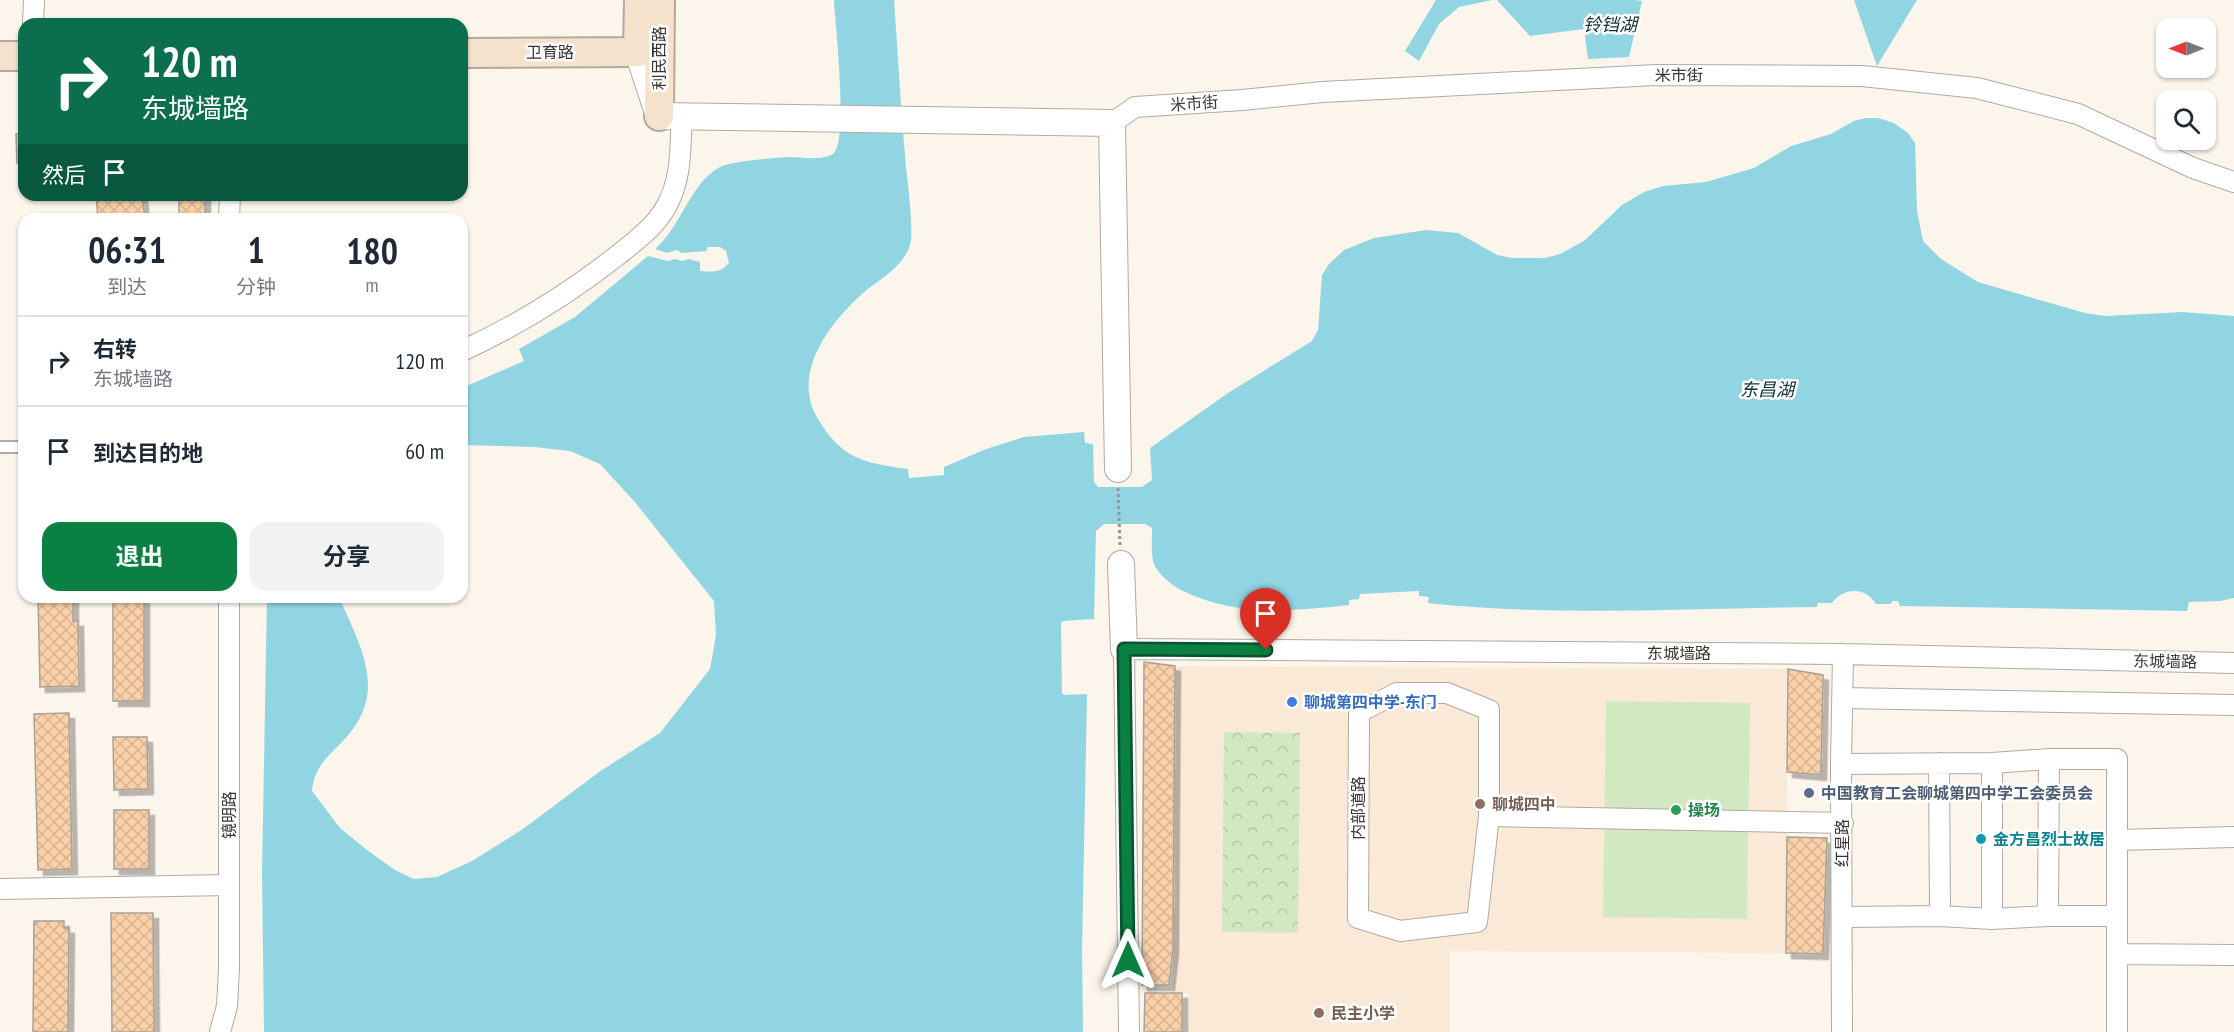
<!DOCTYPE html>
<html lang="zh">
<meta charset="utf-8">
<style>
:root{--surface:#fff;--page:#f2f2f3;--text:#1f2937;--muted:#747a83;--line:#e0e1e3;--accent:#0b8043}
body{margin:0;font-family:"PT Sans Narrow","Noto Sans SC",sans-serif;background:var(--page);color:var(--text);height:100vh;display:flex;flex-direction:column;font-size:22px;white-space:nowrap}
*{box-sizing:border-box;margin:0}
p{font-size:20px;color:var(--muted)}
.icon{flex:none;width:33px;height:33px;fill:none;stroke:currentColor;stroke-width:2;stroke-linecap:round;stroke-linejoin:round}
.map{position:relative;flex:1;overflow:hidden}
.details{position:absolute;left:18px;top:213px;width:450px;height:390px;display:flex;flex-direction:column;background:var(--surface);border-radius:18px;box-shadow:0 2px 4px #0004}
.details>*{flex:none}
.hud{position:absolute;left:18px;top:18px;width:450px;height:183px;border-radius:18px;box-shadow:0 2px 4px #0004;background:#0b6e4f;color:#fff;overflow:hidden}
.needle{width:39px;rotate:270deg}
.buttons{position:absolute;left:2156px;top:18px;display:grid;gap:12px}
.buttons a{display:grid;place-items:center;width:60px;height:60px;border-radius:12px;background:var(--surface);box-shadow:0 2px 4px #0004;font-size:30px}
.pin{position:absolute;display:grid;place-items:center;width:51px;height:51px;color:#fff;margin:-62px -26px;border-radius:50% 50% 50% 0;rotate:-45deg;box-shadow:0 0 6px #0007}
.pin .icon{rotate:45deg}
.me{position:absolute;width:66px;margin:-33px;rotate:0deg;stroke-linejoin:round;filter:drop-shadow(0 0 4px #0008)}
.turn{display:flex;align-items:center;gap:21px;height:126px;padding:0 24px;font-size:27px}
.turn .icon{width:78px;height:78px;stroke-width:2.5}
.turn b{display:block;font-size:42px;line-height:51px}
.then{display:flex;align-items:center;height:57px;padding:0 24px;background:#0003;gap:12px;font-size:22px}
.eta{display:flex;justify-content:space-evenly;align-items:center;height:102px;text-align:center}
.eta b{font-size:36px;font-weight:700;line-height:42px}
.action{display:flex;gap:12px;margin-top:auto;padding:12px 24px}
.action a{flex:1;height:69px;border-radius:18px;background:var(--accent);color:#fff;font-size:24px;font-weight:700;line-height:69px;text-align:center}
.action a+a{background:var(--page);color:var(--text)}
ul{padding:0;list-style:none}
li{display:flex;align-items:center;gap:18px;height:90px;padding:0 24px;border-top:2px solid var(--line)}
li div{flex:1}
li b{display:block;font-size:22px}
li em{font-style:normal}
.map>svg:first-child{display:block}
</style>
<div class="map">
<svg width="2234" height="1032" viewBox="0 0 2234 1032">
<defs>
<pattern id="forest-crowns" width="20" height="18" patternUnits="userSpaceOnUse" patternTransform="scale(1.5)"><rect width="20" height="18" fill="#d1e8c3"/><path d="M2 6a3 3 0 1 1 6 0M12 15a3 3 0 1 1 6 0" fill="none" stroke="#b4c8a8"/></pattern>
<pattern id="building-cross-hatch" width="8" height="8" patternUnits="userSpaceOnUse" patternTransform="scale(1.5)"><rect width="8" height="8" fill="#fad0a8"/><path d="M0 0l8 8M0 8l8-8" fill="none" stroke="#d7b391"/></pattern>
<filter id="shadow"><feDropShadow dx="5.5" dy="5.5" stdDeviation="0" flood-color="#0004"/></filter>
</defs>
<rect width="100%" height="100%" fill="#fbf5ec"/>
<path fill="#fae9d7" d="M1175 666 1788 669 1786 953 1450 951V1032H1188L1189 993H1173Z"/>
<path fill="url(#forest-crowns)" d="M1224 732 1300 733 1298 933 1222 932Z"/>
<path fill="#d1e8c3" d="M1606 701 1750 703 1747 919 1603 917Z"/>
<path fill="#91d5e3" d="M834 0H894C898 56 901 112 906 168 908 185 914 230 910 245 903 267 880 279 863 293 830 323 790 373 818 419 842 459 863 463 908 469L909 478 944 475V467L986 449 1024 437 1084 432 1085 443 1093 444 1094 482 1098 487H1142L1152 480 1150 448 1228 393 1312 341 1318 330 1322 275 1329 264 1344 250 1374 238 1426 230 1458 233 1497 255 1512 258H1545L1560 254 1584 241 1622 205 1644 192 1663 186 1706 182 1754 168 1791 146 1831 134 1854 121 1866 118H1878L1894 123 1908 133 1915 143 1917 211 1923 241 1941 259 1978 282 2085 313 2105 316 2183 312 2234 316V598L2220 601 2189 602 2187 611 1900 606 1898 601H1893L1890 604H1876C1865 586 1843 588 1832 603H1818L1817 607C1688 608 1557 617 1428 603L1429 597 1419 596V591L1360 594 1359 599 1349 600V605C1292 611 1234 617 1181 590 1170 584 1156 573 1153 561 1151 551 1152 538 1152 528L1145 524H1104L1096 531 1094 619 1063 621 1061 623 1062 693 1064 695 1087 694 1082 949 1083 1032H264L262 874 267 597H339C363 652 390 695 339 745 325 759 314 769 312 791L340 828 367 850 395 870 414 879 437 877 472 861 523 829 599 772 660 733 710 669 716 635 714 601 634 501 600 464 570 451 534 447 462 445V388L524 361 519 349 575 317 648 256 668 261 675 259 682 261 689 259 700 262V271C713 272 720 273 729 263L726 251 720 247H707V251L681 253 677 250 667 253 655 249C681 227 690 183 720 167 730 161 774 158 788 157 800 157 822 161 833 154 849 142 835 24 834 0Z
M1436 0H1492L1459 7 1439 24 1419 61 1405 51Z
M1497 0H1635L1642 1 1629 57 1588 59 1584 29 1530 36Z
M1854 0H1917L1877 66Z"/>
<path fill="url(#building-cross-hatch)" stroke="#a9a19a" stroke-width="1.5" filter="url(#shadow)" d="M16 134H24V163H17Z
M96 195H142L145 219H98Z
M179 195H205V219H179Z
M38 597H73V621H78L79 686 40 687Z
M113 597H144V701H113Z
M1144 662 1175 666 1173 949 1169 985H1142Z
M1788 669 1823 675 1821 775 1787 772Z
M69 713 72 869 38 870 34 714Z
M113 737H147L148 789 114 790Z
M114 810H149V869H114Z
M1787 837 1827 838 1823 954 1786 953Z
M111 913H153L154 1032H112Z
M34 921H64V928H69L68 1032H33Z
M1145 993H1182V1032H1144Z"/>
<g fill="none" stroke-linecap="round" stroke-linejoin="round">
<g stroke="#b1aaa2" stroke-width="14">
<path id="service" d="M0 447H24"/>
</g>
<g stroke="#b1aaa2" stroke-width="22">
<path id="minor" d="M33 24 34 0
M1112 123 1135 107 1242 100 1322 92 1656 75 1862 76 1977 88 2078 114 2193 168 2234 182
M229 219 230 195
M462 351C518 325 569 294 618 255 638 239 660 223 670 199 682 173 680 144 682 117
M1843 698 2234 705
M1939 763 1940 916
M1992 763V919
M1841 764 1992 763 2049 759
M1489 816 1477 922 1400 931 1358 918 1359 712 1397 693H1447L1489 710V816L1843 823
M2117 840 2234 837
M0 889 229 885
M1843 917 1940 916 1992 919 2048 916H2117V759H2049L2048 916
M2117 954 2234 955
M220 1032 227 1006 229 969V597
M1129 1032 1124 649 1843 654 2234 663
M1842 1032 1841 764 1843 654
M2117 1032V916"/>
</g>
<g stroke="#b1aaa2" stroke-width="28">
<path id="tertiary" d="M638 52 659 116 1112 123 1118 469
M1121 564 1124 649"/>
</g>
<g stroke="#b1aaa2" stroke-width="32">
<path id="secondary" d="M462 53 638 52 639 0
M0 56H24
M659 116 660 0"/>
</g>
<path stroke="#99958f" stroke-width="3" stroke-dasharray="3 3" stroke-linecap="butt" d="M1118 488 1120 545"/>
<use href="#service" stroke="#fff" stroke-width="10"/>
<use href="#minor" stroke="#fff" stroke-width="20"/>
<use href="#tertiary" stroke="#fff" stroke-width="26"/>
<use href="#secondary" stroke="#f4e2cd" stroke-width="28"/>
</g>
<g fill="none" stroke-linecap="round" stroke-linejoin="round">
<g stroke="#07532c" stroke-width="15">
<path id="route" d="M1128 960 1124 649 1266 650"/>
</g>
<use href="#route" stroke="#0b8043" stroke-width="10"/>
</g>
<circle fill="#3f7fe0" stroke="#fff" stroke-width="2" cx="1292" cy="702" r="6"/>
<circle fill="#5c6f8a" stroke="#fff" stroke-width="2" cx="1809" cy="793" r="6"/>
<g fill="#8d6e63" stroke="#fff" stroke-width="2">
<circle cx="1480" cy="804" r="6"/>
<circle cx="1319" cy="1013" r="6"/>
</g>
<circle fill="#2e9e5b" stroke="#fff" stroke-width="2" cx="1676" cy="810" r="6"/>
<circle fill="#0f9aa8" stroke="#fff" stroke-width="2" cx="1981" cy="839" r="6"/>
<g text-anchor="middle" stroke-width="5" stroke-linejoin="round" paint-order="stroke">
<g font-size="16" fill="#383632" stroke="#fff">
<text x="550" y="58">卫育路</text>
<text transform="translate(659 58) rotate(-90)" y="6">利民西路</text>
<text x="1679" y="81">米市街</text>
<text transform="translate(1194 103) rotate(-4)" y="6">米市街</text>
<text x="1679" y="659">东城墙路</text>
<text transform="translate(2165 661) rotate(1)" y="6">东城墙路</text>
<text transform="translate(1358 808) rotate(-90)" y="6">内部道路</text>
<text transform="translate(229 815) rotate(-90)" y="6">镜明路</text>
<text transform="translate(1842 843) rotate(-90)" y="6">红星路</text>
</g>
<g font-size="16" font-weight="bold" fill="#366cbe" stroke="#fff" text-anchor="start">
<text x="1304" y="708">聊城第四中学-东门</text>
</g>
<g font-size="16" font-weight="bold" fill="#4e5e75" stroke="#fff" text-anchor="start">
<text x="1821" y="799">中国教育工会聊城第四中学工会委员会</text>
</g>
<g font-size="16" font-weight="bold" fill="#785e54" stroke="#fff" text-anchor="start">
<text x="1492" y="810">聊城四中</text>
<text x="1331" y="1019">民主小学</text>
</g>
<g font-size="16" font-weight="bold" fill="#27864d" stroke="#fff" text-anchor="start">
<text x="1688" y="816">操场</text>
</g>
<g font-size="16" font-weight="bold" fill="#0d838f" stroke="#fff" text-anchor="start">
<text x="1993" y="845">金方昌烈士故居</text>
</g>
<g font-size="18" font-style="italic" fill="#103238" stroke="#fff">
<text x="1610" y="31">铃铛湖</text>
<text x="1767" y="396">东昌湖</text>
</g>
</g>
</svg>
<div class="buttons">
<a><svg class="needle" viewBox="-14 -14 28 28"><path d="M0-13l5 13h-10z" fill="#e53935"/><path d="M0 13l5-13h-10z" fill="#747a83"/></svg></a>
<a><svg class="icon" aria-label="search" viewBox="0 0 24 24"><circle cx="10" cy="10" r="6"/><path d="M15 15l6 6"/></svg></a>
</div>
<div class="pin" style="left:1266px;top:650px;background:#d93025"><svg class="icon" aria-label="arrive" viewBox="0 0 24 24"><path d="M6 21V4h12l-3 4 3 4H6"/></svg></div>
<svg class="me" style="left:1128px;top:960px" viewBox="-20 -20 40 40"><path d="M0-17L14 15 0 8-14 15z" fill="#0b8043" stroke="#fff" stroke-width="4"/></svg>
<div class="hud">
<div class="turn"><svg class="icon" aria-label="right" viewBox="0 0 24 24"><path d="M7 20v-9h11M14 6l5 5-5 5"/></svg><div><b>120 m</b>东城墙路</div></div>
<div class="then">然后<svg class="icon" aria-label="arrive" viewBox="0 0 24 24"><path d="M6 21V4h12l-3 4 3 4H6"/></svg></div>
</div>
<section class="details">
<div class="eta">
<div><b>06:31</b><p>到达</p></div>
<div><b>1</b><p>分钟</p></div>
<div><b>180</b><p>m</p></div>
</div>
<ul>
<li><svg class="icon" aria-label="right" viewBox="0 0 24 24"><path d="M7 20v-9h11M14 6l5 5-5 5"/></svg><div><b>右转</b><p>东城墙路</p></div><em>120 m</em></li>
<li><svg class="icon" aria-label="arrive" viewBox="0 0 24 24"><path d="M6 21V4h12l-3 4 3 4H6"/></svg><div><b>到达目的地</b></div><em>60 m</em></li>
</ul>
<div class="action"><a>退出</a><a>分享</a></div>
</section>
</div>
